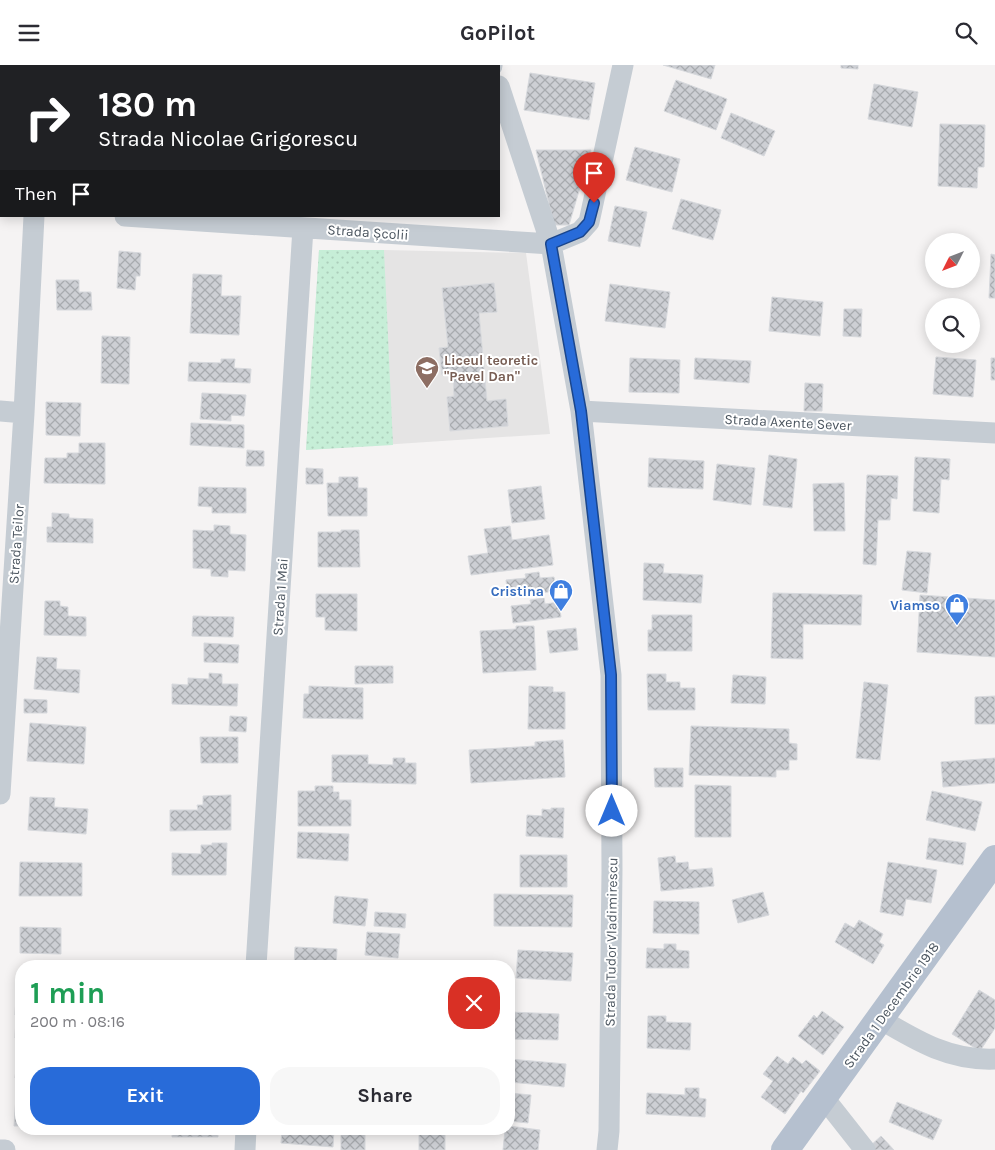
<!DOCTYPE html>
<meta charset="utf-8">
<style>
:root{--surface:#fff;--page:#f7f7f7;--text:#2b2b33;--muted:#7c7c81;--accent:#286bd9}
body{margin:0;font-family:Karla,sans-serif;background:var(--page);color:var(--text);height:100vh;display:flex;flex-direction:column;font-size:19px;white-space:nowrap}
*{box-sizing:border-box;margin:0}
p{font-size:16px;color:var(--muted)}
.icon{flex:none;width:28px;height:28px;fill:none;stroke:currentColor;stroke-width:2;stroke-linecap:round;stroke-linejoin:round}
.map{position:relative;flex:1;overflow:hidden}
.drawer{position:absolute;left:15px;top:895px;width:500px;height:175px;display:flex;flex-direction:column;background:var(--surface);border-radius:20px;box-shadow:0 2px 12px #0003}
.drawer>*{flex:none}
.banner{position:absolute;left:0px;top:0px;width:500px;height:152px;box-shadow:0 2px 12px #0003;background:#202124;color:#fff;overflow:hidden}
.needle{width:32px;rotate:228deg}
.controls{position:absolute;left:925px;top:168px;display:grid;gap:10px}
.controls a{display:grid;place-items:center;width:55px;height:55px;border-radius:50%;background:var(--surface);box-shadow:0 2px 12px #0003;font-size:25px}
.pin{position:absolute;display:grid;place-items:center;width:42px;height:42px;color:#fff;margin:-51px -21px;border-radius:50% 50% 50% 0;rotate:-45deg;box-shadow:0 0 5px #0007}
.pin .icon{rotate:45deg}
.me{position:absolute;width:55px;margin:-28px;rotate:0deg;stroke-linejoin:round;filter:drop-shadow(0 0 4px #0008)}
.turn{display:flex;align-items:center;gap:18px;height:105px;padding:0 15px;font-size:22px}
.turn .icon{width:65px;height:65px;stroke-width:2.5}
.turn b{display:block;font-size:35px;line-height:42px}
.then{display:flex;align-items:center;height:48px;padding:0 15px;background:#0003;gap:10px;font-size:19px}
.round{display:grid;place-items:center;flex:none;width:52px;height:52px;border-radius:20px;background:var(--page)}
.summary{display:flex;align-items:center;justify-content:space-between;height:85px;padding:0 15px}
h1{font-size:30px;font-weight:700;line-height:38px;color:#1e9e55}
.action{display:flex;gap:10px;margin-top:auto;padding:10px 15px}
.action a{flex:1;height:58px;border-radius:20px;background:var(--accent);color:#fff;font-size:20px;font-weight:700;line-height:58px;text-align:center}
.action a+a{background:var(--page);color:var(--text)}
header{display:flex;justify-content:space-between;align-items:center;height:65px;padding:0 15px;background:var(--surface);font-size:22px;font-weight:700}
.map>svg:first-child{display:block}
</style>
<header><svg class="icon" aria-label="menu" viewBox="0 0 24 24"><path d="M4 6h16M4 12h16M4 18h16"/></svg>GoPilot<svg class="icon" aria-label="search" viewBox="0 0 24 24"><circle cx="10" cy="10" r="6"/><path d="M15 15l6 6"/></svg></header>
<div class="map">
<svg width="995" height="1085" viewBox="0 0 995 1085">
<defs>
<pattern id="park-dots" width="8" height="8" patternUnits="userSpaceOnUse" patternTransform="scale(1.25)"><rect width="8" height="8" fill="#c6eed7"/><path d="M2 2h.1M6 6h.1" fill="none" stroke="#accebb" stroke-width="1.8" stroke-linecap="round"/></pattern>
<pattern id="building-cross-hatch" width="8" height="8" patternUnits="userSpaceOnUse" patternTransform="scale(1.25)"><rect width="8" height="8" fill="#cdcfd4"/><path d="M0 0l8 8M0 8l8-8" fill="none" stroke="#a8abaf"/></pattern>
</defs>
<rect width="100%" height="100%" fill="#f5f3f3"/>
<path fill="#e5e4e4" d="M319 185H384L526 188 550 369 306 385Z"/>
<path fill="url(#park-dots)" d="M319 185H384L393 380 306 385Z"/>
<path fill="url(#building-cross-hatch)" stroke="#d7d9dd" d="M139 0H186L139 1Z
M663 0H715L711 14Z
M841 0H858V4L841 3Z
M530 8 595 18 589 55 524 45Z
M676 15 727 34 716 65 664 46Z
M874 19 918 27 912 62 868 54Z
M731 48 775 66 764 91 721 73Z
M940 59 985 60 984 102H978L977 123 938 121Z
M635 82 680 94 672 127 626 115Z
M536 85H591L569 160H554Z
M681 134 721 145 713 175 672 164Z
M615 141 647 147 640 182 608 176Z
M119 186 141 188 140 211H136L135 225 117 223Z
M991 189 995 190V233H989Z
M193 209 222 210 221 231H241L239 270 190 268Z
M56 215H79V227H91L92 245H57Z
M494 218 497 247 479 248 487 336 506 334 508 361 450 366 447 332 454 331 453 309 442 310 439 283 448 282 442 223Z
M610 219 670 227 665 263 605 256Z
M772 232 823 237 820 271 769 266Z
M844 244H862L861 272 843 271Z
M102 271 130 272 129 319 101 318Z
M936 292 976 295 973 332 933 329Z
M630 293 680 295 679 328 629 327Z
M695 293 751 296 749 318 694 314Z
M991 293H995V315H991Z
M221 294H235L234 303 251 304 250 318 188 316 189 297 221 298Z
M805 318 823 319 822 346H804Z
M202 328 246 330 244 351 231 350V356L200 354Z
M46 337 81 338 80 371 46 370Z
M191 358 244 360V383L190 380Z
M79 378H105V419L44 418 45 393H67V388H79Z
M247 385 264 386V401H246Z
M769 390 797 394 792 443 763 440Z
M915 392 950 394 949 415 941 414 939 448 913 446Z
M649 393 704 396 703 424 648 422Z
M717 399 755 403 751 440 713 435Z
M306 403 323 404V419H306Z
M867 410 898 411 897 434 891 433 890 455H878L876 500 863 499Z
M339 412H358V423H367V451H328L327 418H339Z
M844 418 845 466H814L813 419Z
M541 421 545 454 512 458 508 425Z
M199 422 246 423V448H212V442L198 441Z
M52 448 69 449V453L93 454V478L47 477V462H52Z
M214 460 230 461V469L246 470 245 506 228 505V512L211 511V504L193 503V465L214 466Z
M510 461 512 475 549 470 553 500 471 510 468 491 488 488 484 464Z
M341 465H359L360 502H318V467H341Z
M907 486 931 488 927 528 902 525Z
M644 498 664 499 663 508 703 510 701 538 643 535Z
M539 507 540 513 554 512 556 526 508 532 506 515 526 513 525 509Z
M773 528 862 530 861 560 803 559V594L771 593Z
M316 529H357V566L325 565V552H316Z
M920 530 995 535V592L917 587Z
M544 533 545 539 559 537 561 552 513 558 511 541 531 539 530 535Z
M45 536H60V541L68 542V551L86 552V571L44 570Z
M652 550H692V586H648V565H652Z
M193 551 234 552 233 572 192 571Z
M516 561H534L536 605 483 608 480 566 516 564Z
M576 563 578 585 550 588 547 566Z
M204 578 239 580 238 598 204 597Z
M37 592 57 593 56 604 80 605 79 628 34 624Z
M355 601H393V618L355 619Z
M209 608 222 609V619H238L237 641 172 639V619L188 620V613L209 614Z
M647 609H666V617H680V623H695V645H648Z
M733 610 766 612 765 639 731 638Z
M864 617 888 620 880 695 856 693Z
M309 621 363 623V654L303 653 304 629H309Z
M529 621 553 622V627H565V664H528Z
M995 631V659H975V632Z
M24 634 47 635V648H24Z
M230 651 247 652 246 667 229 666Z
M30 658 86 662 84 699 27 696Z
M691 661 789 664V678L797 679V695H789V705H776V712L689 710Z
M200 672H238V698H201Z
M563 675 565 712 471 718 469 685 535 681V677Z
M332 690H368V699L393 700V693H405V698H416V719L332 717Z
M995 693V718L943 722 941 697Z
M654 703H683V722H655Z
M695 720 731 721V772H695Z
M315 721H333V727H339V735H351V761H298V726H315Z
M932 726 982 737 975 766 926 755Z
M231 730V765L170 766V745H198L197 740H203V731Z
M30 732 55 733 54 742 88 744 86 769 28 765Z
M551 743H564L563 773 526 771 527 750 542 751V744L551 745Z
M298 767 349 769 348 796 297 793Z
M929 773 966 778 963 800 926 794Z
M212 778H227L226 810H172V788L201 789V780H212Z
M520 790H567V822H520Z
M675 791 676 798 688 797 689 805 712 803 714 821 661 826 658 793Z
M20 797 82 798V831H19Z
M888 797 937 805 931 838 906 834 903 851 880 847Z
M763 827 769 850 738 858 732 835Z
M494 829 573 830 572 862 494 861Z
M335 831 368 834 365 861 333 858Z
M654 836 699 837V869L653 868Z
M375 847 406 849 405 863 374 861Z
M859 855 883 869 879 877 884 880 873 899 835 877 845 858 854 863Z
M20 862 61 863V889L20 888Z
M367 867 400 869 398 893 365 890Z
M664 879H676V885L689 886V903H646L647 883 664 884Z
M295 882 337 884 336 901H294Z
M518 885 573 888 571 916 516 913Z
M17 914H21V951L15 950Z
M979 925 995 935V963L980 986 952 969Z
M822 946 844 962 823 990 798 971 814 950 817 953Z
M509 947 559 949 558 975 509 974Z
M648 951H666V957L691 958 690 985 647 983Z
M16 953 21 954V974L15 973Z
M777 991 788 999 793 992 802 999 806 995 820 1006 803 1028 801 1026 785 1049 761 1032 773 1016 763 1009Z
M509 994 566 999 564 1022 509 1017Z
M17 995H21V1013H15Z
M685 1023H699V1033L706 1034 705 1052 646 1049 647 1028 685 1030Z
M509 1028 531 1030 528 1058 509 1056Z
M16 1032H21V1061H14Z
M897 1037 942 1055 933 1075 889 1057Z
M509 1061 540 1065 538 1085H503L505 1064H509Z
M172 1064H218V1072H172Z
M282 1064H334L333 1082 281 1078Z
M341 1064H365V1085H341Z
M419 1064H445V1085H419Z
M455 1064H482V1067Z
M881 1071 894 1085H869L868 1083Z"/>
<g fill="none" stroke-linecap="round" stroke-linejoin="round">
<path stroke="#c5ccd3" stroke-width="21" d="M492 0V1
M499 21 551 179 581 346 611 610 612 805 609 1066 607 1085
M0 97H1
M125 151 551 179 580 167 589 157 623 0
M0 346 24 348
M581 346 995 368
M0 729 24 348 34 151
M256 901 303 163
M880 954C917 976 950 996 995 994
M824 1033 865 1085
M0 1085H5
M245 1085 246 1064"/>
<path stroke="#b5c0cf" stroke-width="28" d="M785 1085 995 794"/>
</g>
<g fill="none" stroke-linecap="round" stroke-linejoin="round">
<g stroke="#1a468d" stroke-width="12">
<path id="route" d="M594 138 589 157 580 167 551 179 581 346 611 610 612 746"/>
</g>
<use href="#route" stroke="#286bd9" stroke-width="9"/>
</g>
<defs>
<g id="school-pin" transform="scale(1.25)"><path d="M0 17L-7.5 6A9.5 9.5 0 1 1 7.5 6Z" fill="#8d6e63" stroke="#fff"/><path d="M0-5L7-2L0 1L-7-2ZM-4 1L0 2.5L4 1V4Q0 6-4 4Z" fill="#fff"/></g>
<g id="shop-pin" transform="scale(1.25)"><path d="M0 17L-7.5 6A9.5 9.5 0 1 1 7.5 6Z" fill="#3f7fe0" stroke="#fff"/><path d="M-5-2.5h2.3a2.7 3.5 0 0 1 5.4 0H5L5.5 6h-11ZM-1.5-2.5h3a1.5 2.3 0 0 0-3 0Z" fill="#fff"/></g>
</defs>
<g fill-rule="evenodd">
<use href="#school-pin" x="427" y="303"/>
<use href="#shop-pin" x="561" y="526"/>
<use href="#shop-pin" x="957" y="540"/>
</g>
<g text-anchor="middle" stroke-width="4" stroke-linejoin="round" paint-order="stroke">
<g font-size="14" fill="#4b555f" stroke="#fff">
<text transform="translate(368 167) rotate(4)" y="5">Strada Școlii</text>
<text transform="translate(788 357) rotate(3)" y="5">Strada Axente Sever</text>
<text transform="translate(16 479) rotate(-86)" y="5">Strada Teilor</text>
<text transform="translate(280 532) rotate(-86)" y="5">Strada 1 Mai</text>
<text transform="translate(611 877) rotate(-89)" y="5">Strada Tudor Vladimirescu</text>
<text transform="translate(891 940) rotate(-54)" y="5">Strada 1 Decembrie 1918</text>
</g>
<g font-size="14" font-weight="bold" fill="#785e54" stroke="#fff" text-anchor="start">
<text x="444" y="300">Liceul teoretic<tspan x="444" dy="16">"Pavel Dan"</tspan></text>
</g>
<g font-size="14" font-weight="bold" fill="#366cbe" stroke="#fff" text-anchor="end">
<text x="544" y="531">Cristina</text>
<text x="940" y="545">Viamso</text>
</g>
</g>
</svg>
<div class="controls">
<a><svg class="needle" viewBox="-14 -14 28 28"><path d="M0-13l5 13h-10z" fill="#e53935"/><path d="M0 13l5-13h-10z" fill="#7c7c81"/></svg></a>
<a><svg class="icon" aria-label="search" viewBox="0 0 24 24"><circle cx="10" cy="10" r="6"/><path d="M15 15l6 6"/></svg></a>
</div>
<div class="pin" style="left:594px;top:138px;background:#d93025"><svg class="icon" aria-label="arrive" viewBox="0 0 24 24"><path d="M6 21V4h12l-3 4 3 4H6"/></svg></div>
<svg class="me" style="left:612px;top:746px" viewBox="-20 -20 40 40"><circle r="19" fill="#fff"/><path d="M0-13L10 11 0 6-10 11z" fill="#286bd9"/></svg>
<div class="banner">
<div class="turn"><svg class="icon" aria-label="right" viewBox="0 0 24 24"><path d="M7 20v-9h11M14 6l5 5-5 5"/></svg><div><b>180 m</b>Strada Nicolae Grigorescu</div></div>
<div class="then">Then<svg class="icon" aria-label="arrive" viewBox="0 0 24 24"><path d="M6 21V4h12l-3 4 3 4H6"/></svg></div>
</div>
<section class="drawer">
<div class="summary"><div><h1>1 min</h1><p>200 m · 08:16</p></div><a class="round" style="background:#d93025;color:#fff"><svg class="icon" aria-label="close" viewBox="0 0 24 24"><path d="M6 6l12 12M18 6L6 18"/></svg></a></div>
<div class="action"><a>Exit</a><a>Share</a></div>
</section>
</div>
